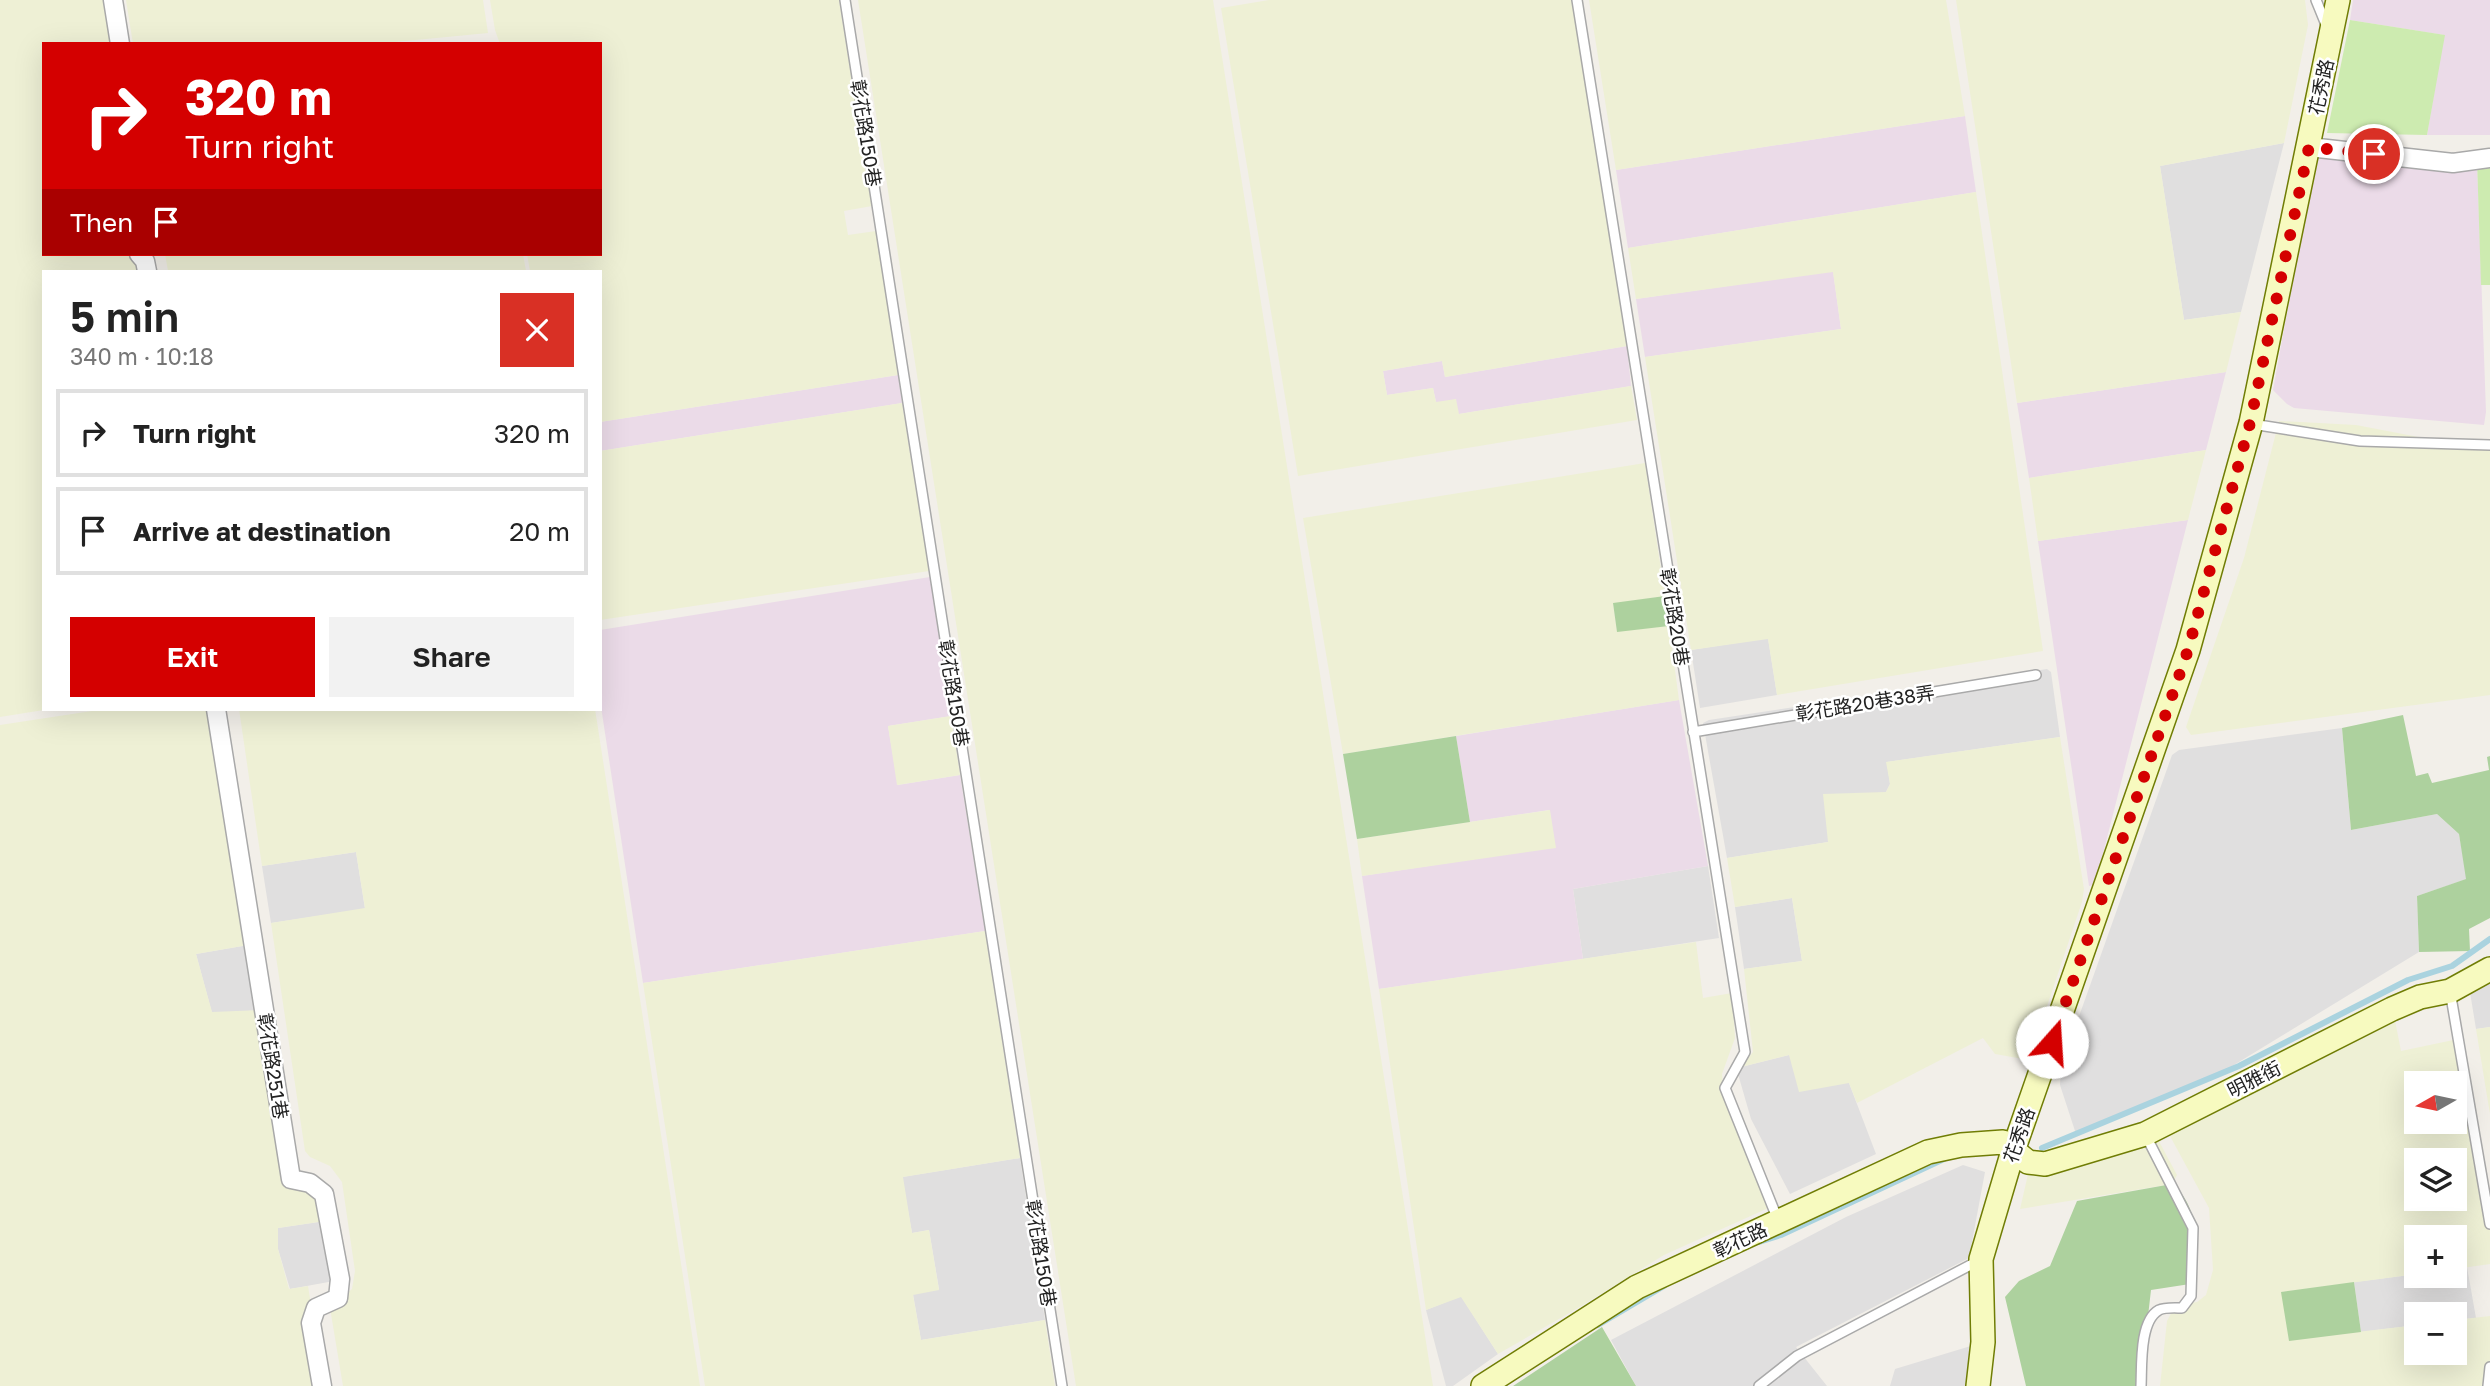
<!DOCTYPE html>
<meta charset="utf-8">
<style>
:root{--surface:#fff;--page:#f2f2f2;--text:#222;--muted:#767676;--line:#e0e0e0;--accent:#d40000}
body{margin:0;font-family:"Golos Text","Noto Sans TC",sans-serif;background:var(--page);color:var(--text);height:100vh;display:flex;flex-direction:column;font-size:26px;white-space:nowrap}
*{box-sizing:border-box;margin:0}
p{font-size:23px;color:var(--muted)}
.icon{flex:none;width:38px;height:38px;fill:none;stroke:currentColor;stroke-width:2;stroke-linecap:round;stroke-linejoin:round}
.map{position:relative;flex:1;overflow:hidden}
.sheet{position:absolute;left:42px;top:270px;width:560px;height:441px;display:flex;flex-direction:column;background:var(--surface);border-radius:0px;box-shadow:0 7px 28px #0002}
.sheet>*{flex:none}
.banner{position:absolute;left:42px;top:42px;width:560px;height:214px;border-radius:0px;box-shadow:0 7px 28px #0002;background:#d40000;color:#fff;overflow:hidden}
.needle{width:46px;rotate:261deg}
.fabs{position:absolute;left:2404px;top:1071px;display:grid;gap:14px}
.fabs a{display:grid;place-items:center;width:63px;height:63px;border-radius:0px;background:var(--surface);box-shadow:0 7px 28px #0002;font-size:35px}
.pin{position:absolute;display:grid;place-items:center;width:60px;height:60px;color:#fff;margin:-30px;border:4px solid #fff;border-radius:50%;box-shadow:0 2px 7px #0007}
.me{position:absolute;width:77px;margin:-38px;rotate:19deg;stroke-linejoin:round;filter:drop-shadow(0 0 5px #0008)}
.turn{display:flex;align-items:center;gap:24px;height:147px;padding:0 28px;font-size:32px}
.turn .icon{width:91px;height:91px;stroke-width:2.5}
.turn b{display:block;font-size:49px;line-height:60px}
.then{display:flex;align-items:center;height:66px;padding:0 28px;background:#0003;gap:14px;font-size:26px}
.round{display:grid;place-items:center;flex:none;width:74px;height:74px;border-radius:0px;background:var(--page)}
.overview{display:flex;align-items:center;justify-content:space-between;height:119px;padding:0 28px}
h1{font-size:42px;font-weight:600;line-height:52px}
.cta{display:flex;gap:14px;margin-top:auto;padding:14px 28px}
.cta a{flex:1;height:80px;border-radius:0px;background:var(--accent);color:#fff;font-size:28px;font-weight:600;line-height:80px;text-align:center}
.cta a+a{background:var(--page);color:var(--text)}
ul{padding:0;list-style:none}
li{display:flex;align-items:center;gap:21px;height:88px;margin:0 14px 10px;padding:0 14px;border:4px solid var(--line);border-radius:0px}
li div{flex:1}
li b{display:block;font-size:26px}
li em{font-style:normal}
.map>svg:first-child{display:block}
</style>
<div class="map">
<svg width="2490" height="1386" viewBox="0 0 2490 1386">
<rect width="100%" height="100%" fill="#f2efe9"/>
<path fill="#e0dfdf" d="M2284 143 2241 312 2184 320 2160 166Z
M1768 638 1777 695 1700 708 1691 650Z
M2047 669 2051 672 2060 737 1887 762 1890 784 1886 792 1828 842 1727 858 1703 723 1709 720Z
M2342 728 2351 830 2437 814 2459 834 2467 879 2417 896 2419 952 2206 1082 2076 1134 2060 1085 2061 1067 2172 755 2179 750Z
M356 852 365 909 271 923 262 866Z
M1708 866 1719 938 1583 959 1573 889Z
M1792 898 1802 961 1744 969 1735 907Z
M254 944 266 1010 212 1013 196 954Z
M2490 971V1027L2476 1029 2468 980Z
M1789 1055 1849 1083 1876 1154 1790 1194 1751 1119 1738 1074 1741 1067Z
M1020 1158 1045 1320 921 1340 913 1294 939 1289 929 1230 912 1233 902 1177Z
M1963 1165 1985 1172 1969 1258 1796 1347 1827 1386H1636L1611 1340 1846 1217Z
M332 1220 334 1281 290 1289 278 1249V1228Z
M2467 1267 2476 1318 2455 1320V1314H2417V1325L2361 1332 2354 1282 2417 1274V1276H2455V1269Z
M1461 1296 1498 1354 1453 1386H1446L1426 1310Z
M1974 1345 1969 1386H1890L1895 1369Z"/>
<path fill="#ebdbe8" d="M2353 0H2490V135H2427L2444 35 2350 20Z
M1965 116 1976 192 1628 248 1616 170Z
M2318 155 2477 160 2486 412 2484 425 2294 408 2287 404 2273 390 2315 159Z
M1833 271 1841 329 1645 357 1636 299Z
M1627 346 1631 386 1459 414 1436 402 1433 388 1387 395 1383 371 1442 361 1445 377Z
M2226 372 2206 450 2029 478 2017 403Z
M898 375 902 403 600 451V422Z
M2188 520 2095 885 2089 886 2038 541Z
M930 577 951 716 888 726 898 785 960 775 985 931 643 983 600 700V630Z
M1679 700 1708 866 1573 889 1583 959 1379 989 1362 876 1555 847 1549 810 1470 822 1456 736Z"/>
<path fill="#eef0d5" fill-rule="evenodd" d="M0 0H107L113 44H44V254H144L147 271H44V709H50L0 717Z
M126 0H483L488 33 395 42V44H133Z
M490 0H839L872 206 844 211 848 235 876 231 898 375 600 422V271H530L527 254H600V44H500L495 30Z
M858 0H1213L1433 1386H1076Z
M1269 0H1575L1627 346 1445 377 1442 361 1383 371 1387 395 1433 388 1436 402 1456 399 1459 414 1631 386 1637 420 1298 476 1221 8Z
M1589 0H1946L1965 116 1616 170Z
M1956 0H2305L2308 25 2284 143 2160 166 2184 320 2241 312 2226 372 2017 403Z
M1976 192 2043 651 1777 695 1768 639 1691 650 1645 357 1841 329 1833 272 1636 299 1628 248Z
M165 254H523L526 271H168Z
M902 403 929 571 600 620V451Z
M2279 421 2356 425 2429 439 2490 440V695L2191 735 2186 727 2244 558Z
M2206 450 2188 520 2038 541 2029 478Z
M1645 463 1665 596 1613 604 1617 631 1669 626 1679 700 1343 754 1303 518Z
M105 709H217L254 944 196 954 212 1012 266 1010 290 1172 305 1181 322 1182 332 1220 278 1228V1249L289 1289 308 1286 324 1386H0V725Z
M239 709H595L700 1386H343L330 1308 352 1289 355 1271 342 1182 330 1166 310 1157 305 1151 271 923 365 908 356 852 262 866Z
M951 716 960 775 897 785 888 726Z
M2060 737 2084 889 2082 902 2029 1060 1995 1054 1983 1038 1857 1103 1849 1083 1799 1092 1789 1055 1741 1067 1753 1052 1744 969 1802 961 1792 898 1735 907 1727 858 1828 842 1823 794 1886 792 1890 784 1886 762Z
M1550 810 1556 848 1362 876 1357 839Z
M985 931 1020 1158 903 1177 912 1233 929 1230 939 1290 913 1295 921 1340 1045 1320 1055 1386H705L643 983Z
M1696 942 1703 998 1732 993 1735 1038 1722 1074 1723 1086 1775 1205 1664 1255 1578 1308 1498 1354 1461 1297 1426 1310 1379 989Z
M2393 1010 2401 1051 2463 1038 2490 1226V1264L2455 1269V1237H2417V1274L2282 1292 2289 1340 2417 1325V1353H2455V1320L2490 1316V1386H2160L2167 1321 2175 1306 2197 1302 2206 1295 2213 1270 2209 1208 2164 1125ZM2417 1083H2455V1122H2417ZM2417 1160H2455V1199H2417Z
M2490 1027V1114L2476 1029Z
M2153 1130 2177 1175 2172 1184 2020 1209 2029 1170Z"/>
<path fill="#cdebb0" d="M2350 20 2445 35 2427 135 2327 133Z
M2490 156V285H2481L2477 160Z"/>
<path fill="#add19e" d="M1665 596 1669 626 1617 632 1613 603Z
M2403 715 2416 776 2428 773 2432 783 2489 770 2487 757 2490 756V918L2469 929 2470 951 2419 952 2417 896 2466 879 2459 834 2437 814 2351 830 2342 728Z
M1456 736 1470 822 1357 839 1343 754Z
M2172 1184C2202 1209 2194 1244 2194 1281L2190 1284 2151 1290 2140 1386H2026L2005 1297 2019 1281 2050 1266 2077 1201Z
M2354 1282 2361 1332 2289 1341 2281 1292Z
M1602 1327 1636 1386H1513Z"/>
<g fill="none" stroke-linecap="round" stroke-linejoin="round">
<path stroke="#aad3df" stroke-width="6" d="M2042 1148 2239 1066 2408 980 2452 966 2490 939
M1759 1242 1781 1235 1944 1159
M1598 1325 1664 1286"/>
<g stroke="#a9a9a9" stroke-width="12">
<path id="lane" d="M845 0 1062 1386
M1577 0 1745 1052 1725 1088 1778 1220
M2316 0 2327 27
M2252 424 2360 441 2490 445
M1693 732 2036 675
M2450 991 2490 1224
M1759 1386 1797 1356 1980 1260
M2141 1386C2142 1367 2139 1321 2159 1310 2165 1307 2176 1308 2182 1308L2191 1296 2193 1228 2145 1134
M2488 1386 2490 1367"/>
</g>
<g stroke="#a9a9a9" stroke-width="21">
<path id="street" d="M113 0 120 44
M2309 147 2453 163 2490 158
M139 254 145 261 147 271
M216 709 291 1179 310 1183 324 1194 340 1279 338 1298 316 1308 311 1323 322 1386"/>
</g>
<g stroke="#707d05" stroke-width="26">
<path id="secondary" d="M1483 1386 1637 1287 1928 1152 1961 1145 2003 1142 2028 1162 2045 1164 2145 1134 2392 1009 2420 997 2450 991 2490 969
M1978 1386 1983 1342 1981 1259 2013 1151 2188 650 2251 423 2338 0"/>
</g>
<use href="#lane" stroke="#fff" stroke-width="9"/>
<use href="#street" stroke="#fff" stroke-width="18"/>
<use href="#secondary" stroke="#f7fabf" stroke-width="23"/>
</g>
<g fill="none" stroke-linecap="round" stroke-linejoin="round">
<path stroke="#d40000" stroke-width="12" stroke-dasharray="0 21.6" d="M2052 1042 2188 650 2250 423 2309 147 2374 154"/>
</g>
<g text-anchor="middle" stroke-width="5" stroke-linejoin="round" paint-order="stroke">
<g font-size="19" fill="#222" stroke="#fff">
<text transform="translate(2321 87) rotate(-78)" y="7">花秀路</text>
<text transform="translate(866 133) rotate(81)" y="7">彰花路150巷</text>
<text transform="translate(1675 617) rotate(81)" y="7">彰花路20巷</text>
<text transform="translate(954 693) rotate(81)" y="7">彰花路150巷</text>
<text transform="translate(1865 703) rotate(-9)" y="7">彰花路20巷38弄</text>
<text transform="translate(273 1066) rotate(81)" y="7">彰花路251巷</text>
<text transform="translate(2254 1079) rotate(-27)" y="7">明雅街</text>
<text transform="translate(2019 1135) rotate(-71)" y="7">花秀路</text>
<text transform="translate(1740 1240) rotate(-25)" y="7">彰花路</text>
<text transform="translate(1041 1253) rotate(81)" y="7">彰花路150巷</text>
</g>
</g>
</svg>
<div class="fabs">
<a><svg class="needle" viewBox="-14 -14 28 28"><path d="M0-13l5 13h-10z" fill="#e53935"/><path d="M0 13l5-13h-10z" fill="#767676"/></svg></a>
<a><svg class="icon" aria-label="layers" viewBox="0 0 24 24"><path d="M12 4l9 5-9 5-9-5zM3 14l9 5 9-5"/></svg></a>
<a>+</a>
<a>−</a>
</div>
<div class="pin" style="left:2374px;top:154px;background:#d93025"><svg class="icon" aria-label="arrive" viewBox="0 0 24 24"><path d="M6 21V4h12l-3 4 3 4H6"/></svg></div>
<svg class="me" style="left:2052px;top:1042px" viewBox="-20 -20 40 40"><circle r="19" fill="#fff"/><path d="M0-13L10 11 0 6-10 11z" fill="#d40000"/></svg>
<div class="banner">
<div class="turn"><svg class="icon" aria-label="right" viewBox="0 0 24 24"><path d="M7 20v-9h11M14 6l5 5-5 5"/></svg><div><b>320 m</b>Turn right</div></div>
<div class="then">Then<svg class="icon" aria-label="arrive" viewBox="0 0 24 24"><path d="M6 21V4h12l-3 4 3 4H6"/></svg></div>
</div>
<section class="sheet">
<div class="overview"><div><h1>5 min</h1><p>340 m · 10:18</p></div><a class="round" style="background:#d93025;color:#fff"><svg class="icon" aria-label="close" viewBox="0 0 24 24"><path d="M6 6l12 12M18 6L6 18"/></svg></a></div>
<ul>
<li><svg class="icon" aria-label="right" viewBox="0 0 24 24"><path d="M7 20v-9h11M14 6l5 5-5 5"/></svg><div><b>Turn right</b></div><em>320 m</em></li>
<li><svg class="icon" aria-label="arrive" viewBox="0 0 24 24"><path d="M6 21V4h12l-3 4 3 4H6"/></svg><div><b>Arrive at destination</b></div><em>20 m</em></li>
</ul>
<div class="cta"><a>Exit</a><a>Share</a></div>
</section>
</div>
